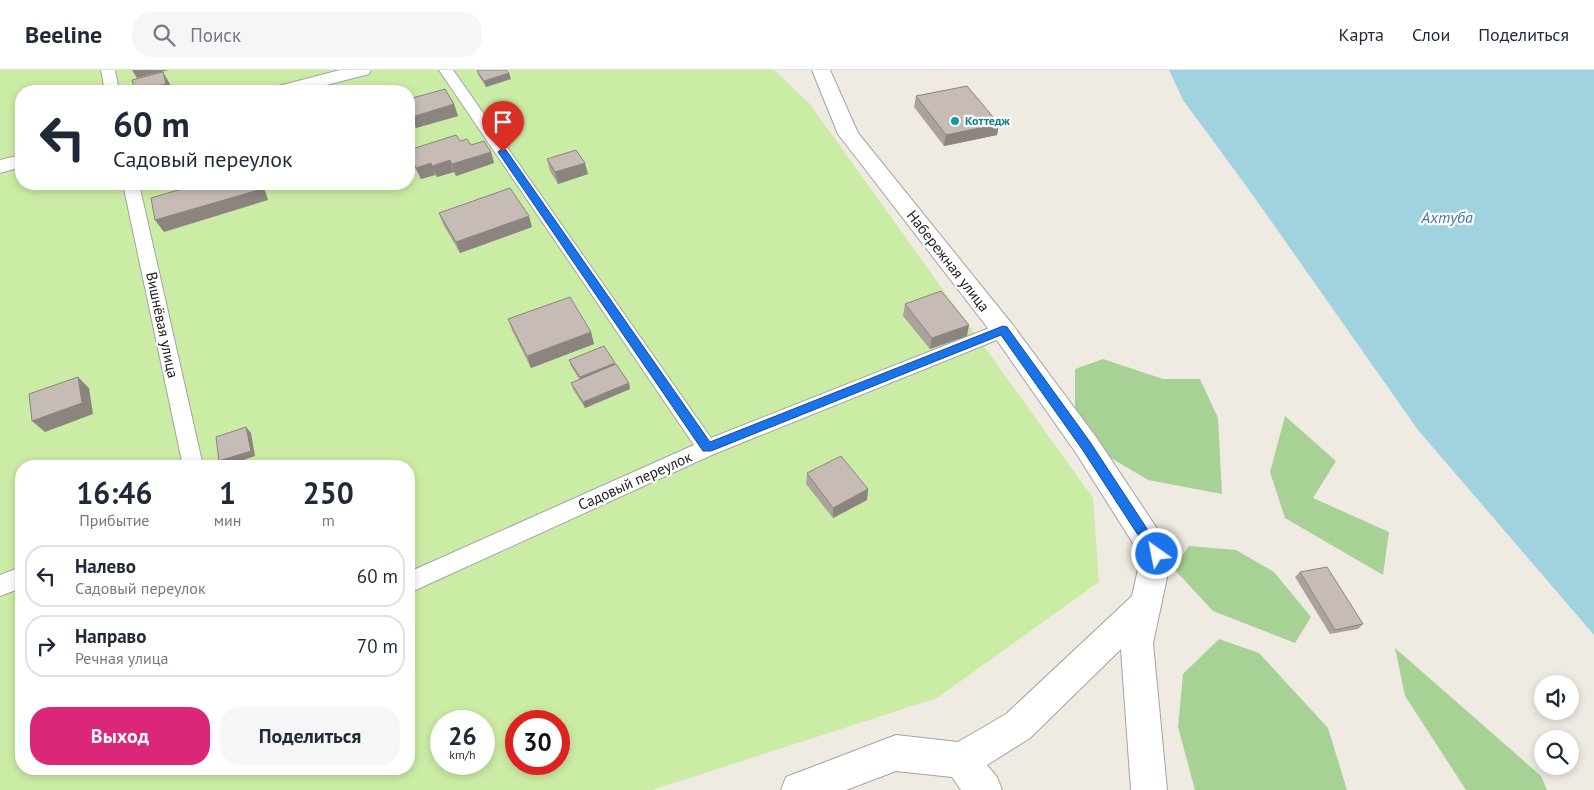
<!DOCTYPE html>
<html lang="ru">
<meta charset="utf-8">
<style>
:root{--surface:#fff;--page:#f6f6f7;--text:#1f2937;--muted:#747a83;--line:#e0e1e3;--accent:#db2777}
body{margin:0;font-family:"PT Sans",sans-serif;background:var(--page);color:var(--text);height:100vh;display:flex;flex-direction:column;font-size:19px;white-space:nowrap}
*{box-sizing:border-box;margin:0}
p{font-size:16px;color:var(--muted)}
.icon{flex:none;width:28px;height:28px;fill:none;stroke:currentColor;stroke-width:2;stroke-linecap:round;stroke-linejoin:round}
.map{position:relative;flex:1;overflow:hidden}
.details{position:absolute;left:15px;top:390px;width:400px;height:315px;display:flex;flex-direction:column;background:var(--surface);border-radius:20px;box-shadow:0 2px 8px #0003}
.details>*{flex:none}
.top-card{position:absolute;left:15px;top:15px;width:400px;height:105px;border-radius:20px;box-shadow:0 2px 8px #0003;background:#fff;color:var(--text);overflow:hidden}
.fabs{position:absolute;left:1534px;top:605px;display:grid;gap:10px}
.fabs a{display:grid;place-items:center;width:45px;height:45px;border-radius:50%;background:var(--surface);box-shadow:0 2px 8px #0003;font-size:25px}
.speed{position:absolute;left:430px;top:640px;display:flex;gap:10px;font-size:25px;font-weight:700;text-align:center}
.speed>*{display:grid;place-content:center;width:65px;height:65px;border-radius:50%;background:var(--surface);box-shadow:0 2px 8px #0003;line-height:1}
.speed small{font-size:12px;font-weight:400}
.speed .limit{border:8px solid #d22;background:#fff;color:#111}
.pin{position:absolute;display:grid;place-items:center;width:42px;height:42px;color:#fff;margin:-51px -21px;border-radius:50% 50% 50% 0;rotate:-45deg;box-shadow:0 0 5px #0007}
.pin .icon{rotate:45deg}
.me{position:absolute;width:55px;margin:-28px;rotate:327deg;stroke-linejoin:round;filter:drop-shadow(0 0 4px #0008)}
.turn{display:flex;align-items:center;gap:18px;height:105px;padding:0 15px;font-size:22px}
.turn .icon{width:65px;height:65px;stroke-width:2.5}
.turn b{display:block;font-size:35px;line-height:42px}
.eta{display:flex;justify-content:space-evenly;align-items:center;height:85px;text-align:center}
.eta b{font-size:30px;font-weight:700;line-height:35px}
.cta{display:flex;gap:10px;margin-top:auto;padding:10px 15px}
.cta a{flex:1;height:58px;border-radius:20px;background:var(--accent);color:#fff;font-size:20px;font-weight:700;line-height:58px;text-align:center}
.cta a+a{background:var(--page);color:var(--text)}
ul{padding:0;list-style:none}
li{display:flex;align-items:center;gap:15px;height:62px;margin:0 10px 8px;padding:0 5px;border:2px solid var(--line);border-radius:20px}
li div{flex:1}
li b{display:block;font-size:19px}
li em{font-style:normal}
header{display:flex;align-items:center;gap:30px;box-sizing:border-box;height:70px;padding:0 25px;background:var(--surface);border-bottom:1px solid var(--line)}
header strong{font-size:24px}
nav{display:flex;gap:28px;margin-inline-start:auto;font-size:18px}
.search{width:350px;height:45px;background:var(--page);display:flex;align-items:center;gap:12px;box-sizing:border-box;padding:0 18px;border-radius:20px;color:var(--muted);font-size:19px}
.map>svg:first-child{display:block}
</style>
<header>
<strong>Beeline</strong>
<div class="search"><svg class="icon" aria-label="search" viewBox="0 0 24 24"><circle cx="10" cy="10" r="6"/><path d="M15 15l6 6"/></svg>Поиск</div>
<nav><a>Карта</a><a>Слои</a><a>Поделиться</a></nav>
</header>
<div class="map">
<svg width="1594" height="720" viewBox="0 0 1594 720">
<rect width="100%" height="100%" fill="#efeae2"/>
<path fill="#cbeca5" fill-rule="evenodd" d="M0 0H774L809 33 1093 428 1099 512 937 628 652 720H0ZM21 21H409V114H21ZM21 396H409V699H21ZM441 651H484V694H441ZM516 651H559V694H516Z"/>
<path fill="#a8d195" d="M1103 289 1163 309H1200L1218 348 1222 424 1148 410 1106 385 1075 345V299Z
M1285 346 1336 391 1313 428 1389 462 1383 505 1285 448 1270 402Z
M1189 476 1236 480 1274 502 1311 547 1295 573 1213 541 1173 498Z
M1219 569 1259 583 1328 658 1347 720H1195L1178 657 1183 604Z
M1395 578 1541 706 1547 720H1466L1405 626Z"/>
<path fill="#a0d3df" d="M1169 0H1594V565L1418 360 1252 124 1183 30Z"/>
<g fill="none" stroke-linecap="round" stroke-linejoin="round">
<g stroke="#a4a4a4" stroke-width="2">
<path id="service" d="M101 0H115L119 21H105Z
M439 0H453L711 368 997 255 1003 253 1009 255 1012 260 1009 265 714 384 409 523V502L694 375Z
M123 114H139L203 396H183Z
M21 497V518L0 526V505Z"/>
</g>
<g stroke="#a4a4a4" stroke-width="2">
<path id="minor" d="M340 0H371L369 4 303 21H272L275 17Z
M812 0H830L858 63 1012 254 1096 367 1168 475 1172 484 1153 573 1167 720H1131L1121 579 1030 668 987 695 997 707 1002 720H961L952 707 896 701 846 720H781L786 707 896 665 958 672 1006 644 1132 526 1141 486 1076 383 994 266 838 64Z
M21 85V97L0 103V90Z"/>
</g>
<use href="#service" fill="#fff" fill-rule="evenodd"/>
<use href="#minor" fill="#fff" fill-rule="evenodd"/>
</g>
<path fill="#aba29c" d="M477 1 511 9 486 17 479 6Z
M916 26 999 54 997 65 944 76 914 37Z
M409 29 454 34 458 46 416 58 409 45Z
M460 71 491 82 494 93 456 106 454 102 437 107 435 105 421 109 409 87V80Z
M547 89 588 104 558 114 550 101Z
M439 143 532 157 460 183 443 154Z
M905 234 967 266 930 279 903 246Z
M508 249 591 262 594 274 531 298 512 260Z
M569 290 615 294 629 313 630 319 585 338 573 319 571 313 579 309 571 296Z
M807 403 868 419 867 430 833 448 806 414Z
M1300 502 1363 554 1358 559 1330 564 1295 507Z"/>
<path fill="#8b847f" d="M132 0H169L137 8Z
M163 2 170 14 172 21H135Z
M509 3 511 9 486 17 484 11Z
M454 34 458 46 416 58 412 47Z
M999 54 997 65 944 76 946 65Z
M491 82 494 93 456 106 452 94Z
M450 90 454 102 437 107 432 96Z
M431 93 435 105 421 109 416 98Z
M585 93 588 104 558 114 555 102Z
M260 114H263L268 130 164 162 155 150Z
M529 146 532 157 460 183 456 172Z
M969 255 967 266 930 279 932 268Z
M591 262 594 274 531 298 527 286Z
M615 293 616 299 581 313 580 307Z
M78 307 89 318 93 344 45 362 32 351Z
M629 313 630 319 585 338 583 332Z
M246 357 251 363 255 386 226 396H224L219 391Z
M868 419 867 430 833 448V438Z
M559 669 564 683 559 686Z
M533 694H543L526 702 523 699Z"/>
<path fill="#c7bcb5" stroke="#8b847f" d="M479 0H506L509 3 484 11 477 1Z
M163 2 166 14 135 21 132 10Z
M967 16 999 54 946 65 916 26Z
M445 19 454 34 412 47 409 42V29Z
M456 65 460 71 467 69 471 75 484 71 491 82 452 94 450 90 432 96 431 93 416 98 409 85V80Z
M576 80 585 93 555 102 547 89Z
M199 114H260L262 119 155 150 151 128Z
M510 118 529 146 456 172 439 143Z
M941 221 969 255 932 268 905 234Z
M570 227 591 262 527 286 508 249Z
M604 276 615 293 580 307 569 290Z
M616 294 629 313 583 332 571 313Z
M78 307 82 333 32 351 29 324Z
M246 357 251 381 219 391 216 367Z
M841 386 868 419 833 438 807 403Z
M1327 497 1363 554 1335 560 1300 502Z
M550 647 551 651H542Z
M516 664V678L512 665Z
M559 672 561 679 559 680Z
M522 694H533L523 699Z"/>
<path fill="#1a73e8" stroke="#114b97" d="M500 80H506L710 372 1003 256 1007 257 1090 372 1161 480 1163 484 1161 488H1153L1082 379 1001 265 711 381H703L498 82Z"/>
<circle fill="#0f9aa8" stroke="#fff" stroke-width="2" cx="955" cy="51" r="5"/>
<g text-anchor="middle" stroke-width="4.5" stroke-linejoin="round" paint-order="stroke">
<g font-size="12" font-weight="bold" fill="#0d838f" stroke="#fff" text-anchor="start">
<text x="965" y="55">Коттедж</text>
</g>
<g font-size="15" fill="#1d1d1d" stroke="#fff">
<text transform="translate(948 191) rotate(52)" y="5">Набережная улица</text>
<text transform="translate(162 255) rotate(78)" y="5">Вишнёвая улица</text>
<text transform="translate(635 411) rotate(-24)" y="5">Садовый переулок</text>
</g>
<g font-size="16" font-style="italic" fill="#417aaa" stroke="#fff">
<text x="1447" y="153">Ахтуба</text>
</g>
</g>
</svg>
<div class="fabs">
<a><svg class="icon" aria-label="sound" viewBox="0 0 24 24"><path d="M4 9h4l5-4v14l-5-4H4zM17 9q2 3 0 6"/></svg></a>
<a><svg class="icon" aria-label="search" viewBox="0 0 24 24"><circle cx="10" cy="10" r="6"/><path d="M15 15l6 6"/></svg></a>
</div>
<div class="speed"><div>26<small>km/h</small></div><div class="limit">30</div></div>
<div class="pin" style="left:503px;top:82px;background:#d93025"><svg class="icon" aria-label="arrive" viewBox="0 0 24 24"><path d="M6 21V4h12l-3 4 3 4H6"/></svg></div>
<svg class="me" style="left:1157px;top:484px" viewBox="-20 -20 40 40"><circle r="17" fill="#1a73e8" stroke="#fff" stroke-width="3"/><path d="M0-11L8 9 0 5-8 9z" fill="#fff"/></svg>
<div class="top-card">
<div class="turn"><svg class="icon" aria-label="left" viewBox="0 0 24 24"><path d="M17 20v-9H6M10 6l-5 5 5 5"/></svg><div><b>60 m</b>Садовый переулок</div></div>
</div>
<section class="details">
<div class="eta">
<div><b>16:46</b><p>Прибытие</p></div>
<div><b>1</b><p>мин</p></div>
<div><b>250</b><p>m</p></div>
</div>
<ul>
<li><svg class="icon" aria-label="left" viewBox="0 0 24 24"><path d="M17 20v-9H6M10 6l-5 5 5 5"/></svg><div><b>Налево</b><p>Садовый переулок</p></div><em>60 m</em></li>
<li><svg class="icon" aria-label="right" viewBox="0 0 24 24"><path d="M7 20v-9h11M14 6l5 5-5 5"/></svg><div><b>Направо</b><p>Речная улица</p></div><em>70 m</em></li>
</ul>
<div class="cta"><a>Выход</a><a>Поделиться</a></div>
</section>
</div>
